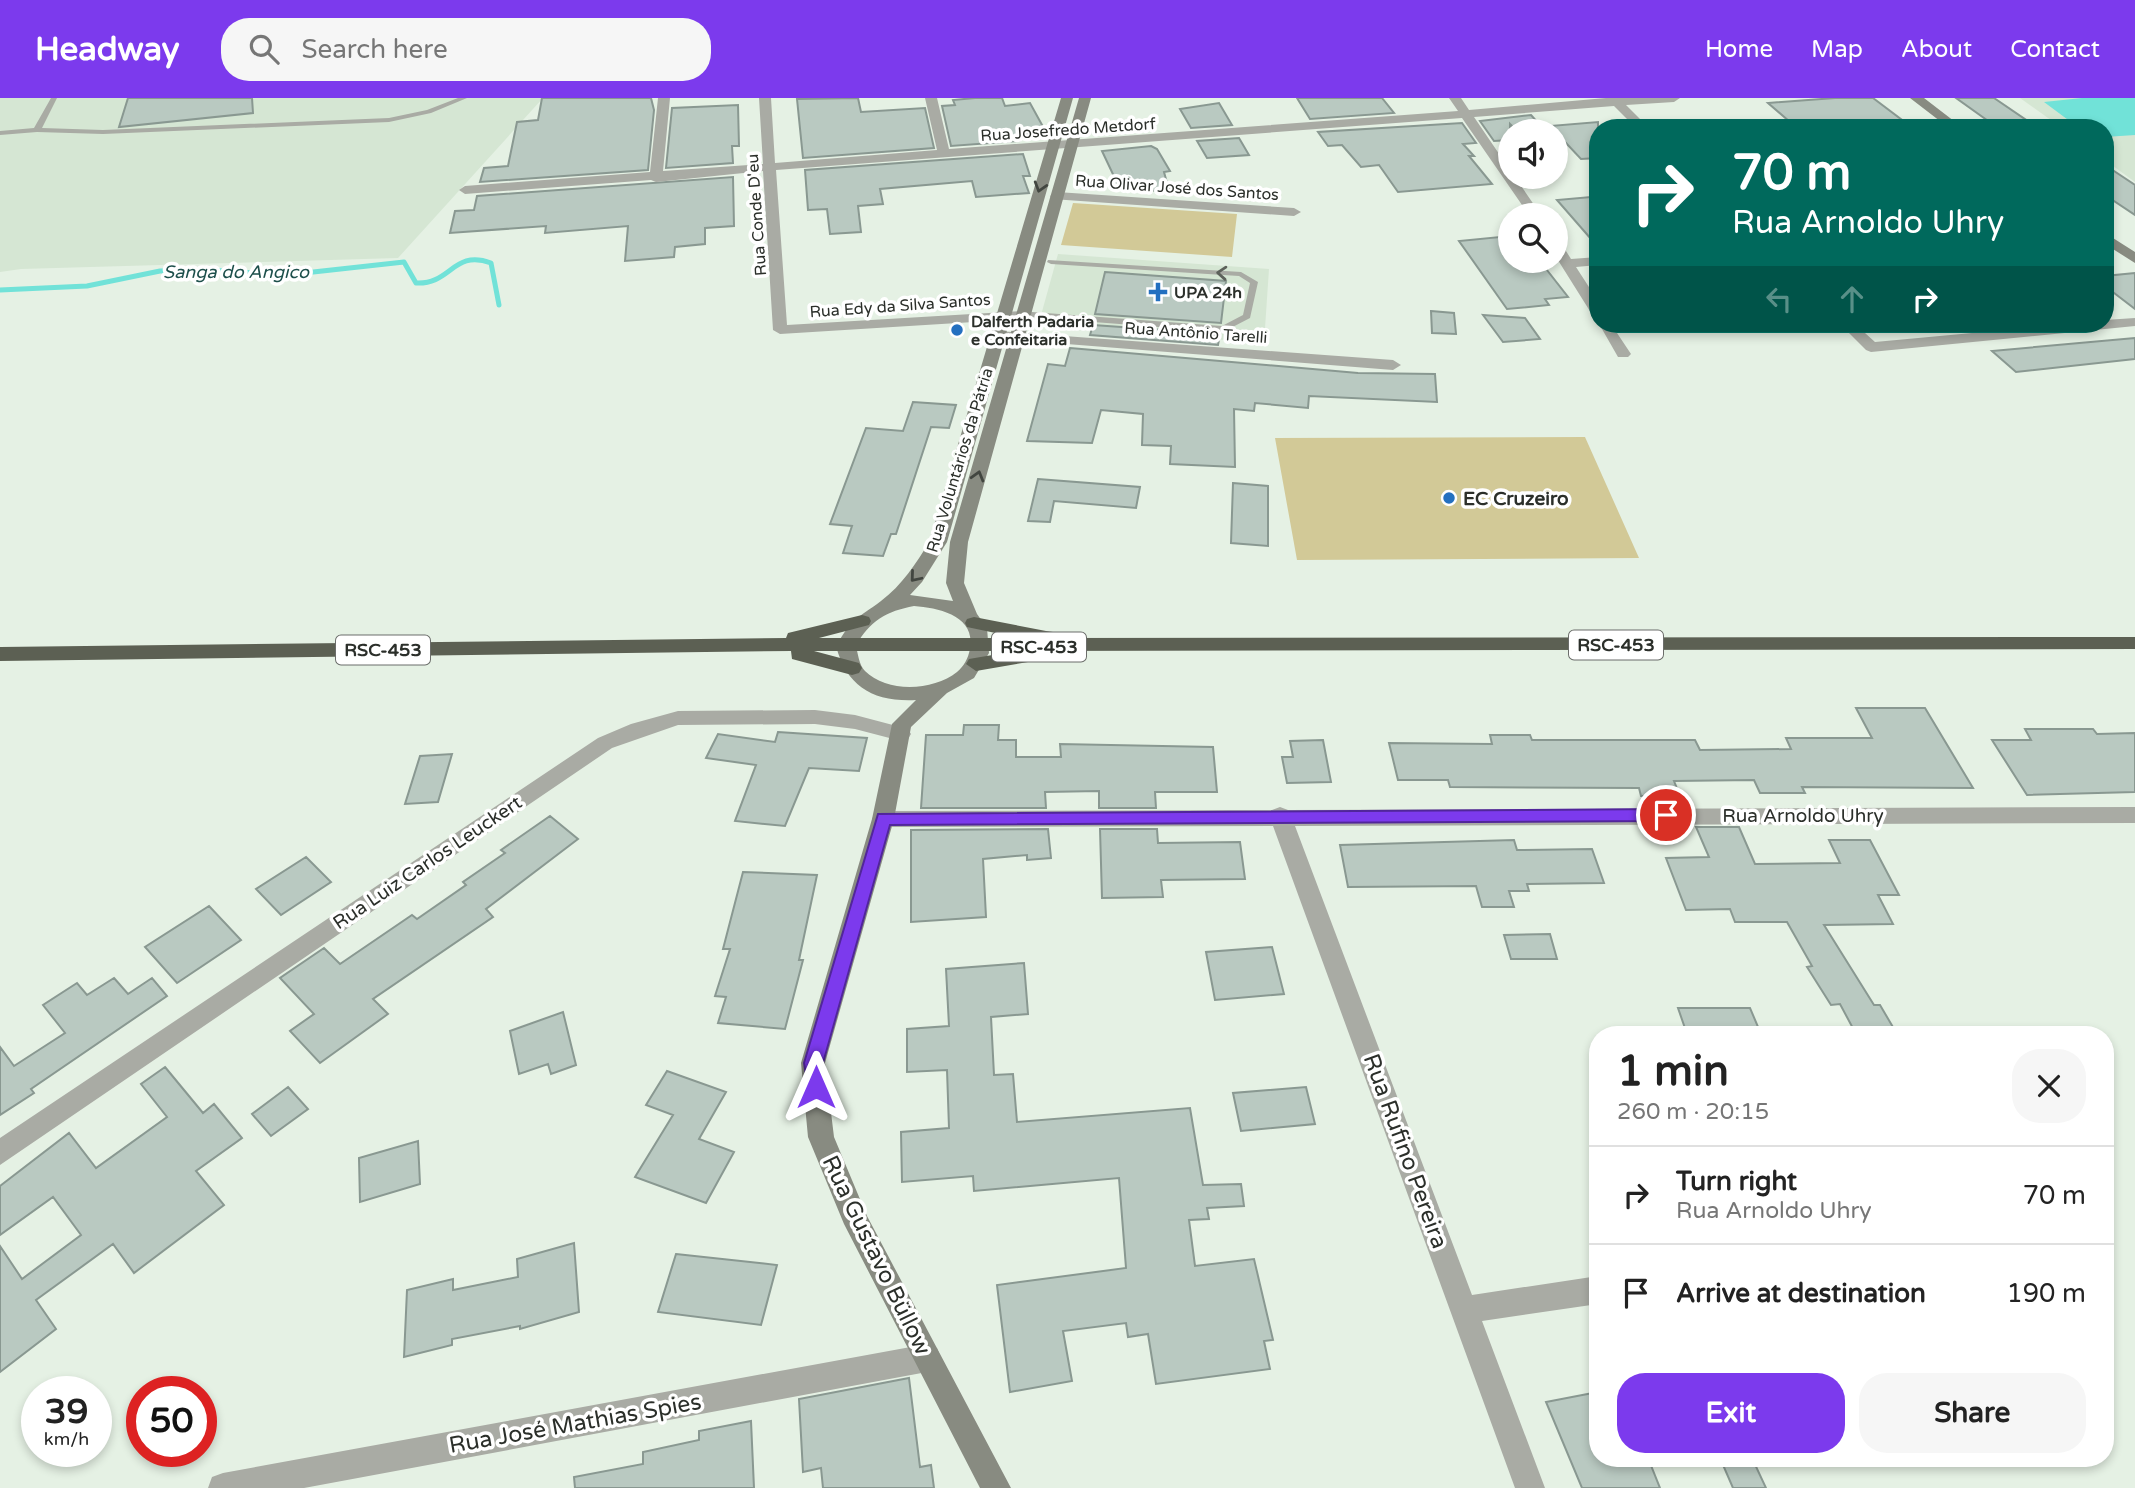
<!DOCTYPE html>
<meta charset="utf-8">
<style>
:root{--surface:#fff;--page:#f6f6f6;--text:#222;--muted:#767676;--line:#e0e0e0;--accent:#7c3aed}
body{margin:0;font-family:"Varela Round",sans-serif;background:var(--page);color:var(--text);height:100vh;display:flex;flex-direction:column;font-size:26px;white-space:nowrap}
*{box-sizing:border-box;margin:0}
p{font-size:23px;color:var(--muted)}
.icon{flex:none;width:38px;height:38px;fill:none;stroke:currentColor;stroke-width:2;stroke-linecap:round;stroke-linejoin:round}
.map{position:relative;flex:1;overflow:hidden}
.sheet{position:absolute;left:1589px;top:928px;width:525px;height:441px;display:flex;flex-direction:column;background:var(--surface);border-radius:28px;box-shadow:0 4px 10px #0003}
.sheet>*{flex:none}
.banner{position:absolute;left:1589px;top:21px;width:525px;height:214px;border-radius:28px;box-shadow:0 4px 10px #0003;background:#00695c;color:#fff;overflow:hidden}
.tools{position:absolute;left:1498px;top:21px;display:grid;gap:14px}
.tools a{display:grid;place-items:center;width:70px;height:70px;border-radius:50%;background:var(--surface);box-shadow:0 4px 10px #0003;font-size:35px}
.speed{position:absolute;left:21px;top:1278px;display:flex;gap:14px;font-size:35px;font-weight:700;text-align:center}
.speed>*{display:grid;place-content:center;width:91px;height:91px;border-radius:50%;background:var(--surface);box-shadow:0 4px 10px #0003;line-height:1}
.speed small{font-size:18px;font-weight:400}
.speed .limit{border:10px solid #d22;background:#fff;color:#111}
.pin{position:absolute;display:grid;place-items:center;width:60px;height:60px;color:#fff;margin:-30px;border:4px solid #fff;border-radius:50%;box-shadow:0 2px 7px #0007}
.me{position:absolute;width:77px;margin:-38px;rotate:0deg;stroke-linejoin:round;filter:drop-shadow(0 0 5px #0008)}
.turn{display:flex;align-items:center;gap:24px;height:147px;padding:0 28px;font-size:32px}
.turn .icon{width:91px;height:91px;stroke-width:2.5}
.turn b{display:block;font-size:49px;line-height:60px}
.lanes{display:flex;align-items:center;height:66px;padding:0 28px;background:#0003;justify-content:center;gap:35px;direction:ltr}
.lanes .off{opacity:.35}
.round{display:grid;place-items:center;flex:none;width:74px;height:74px;border-radius:28px;background:var(--page)}
.overview{display:flex;align-items:center;justify-content:space-between;height:119px;padding:0 28px}
h1{font-size:42px;font-weight:800;line-height:52px}
.cta{display:flex;gap:14px;margin-top:auto;padding:14px 28px}
.cta a{flex:1;height:80px;border-radius:28px;background:var(--accent);color:#fff;font-size:28px;font-weight:800;line-height:80px;text-align:center}
.cta a+a{background:var(--page);color:var(--text)}
ul{padding:0;list-style:none}
li{display:flex;align-items:center;gap:21px;height:98px;padding:0 28px;border-top:2px solid var(--line)}
li div{flex:1}
li b{display:block;font-size:26px}
li em{font-style:normal}
header{display:flex;align-items:center;gap:42px;box-sizing:border-box;height:98px;padding:0 35px;background:var(--accent);color:#fff}
header strong{font-size:33px}
nav{display:flex;gap:38px;margin-inline-start:auto;font-size:24px}
.search{width:490px;height:63px;background:var(--page);display:flex;align-items:center;gap:18px;box-sizing:border-box;padding:0 24px;border-radius:28px;color:var(--muted);font-size:26px}
.map>svg:first-child{display:block}
</style>
<header>
<strong>Headway</strong>
<div class="search"><svg class="icon" aria-label="search" viewBox="0 0 24 24"><circle cx="10" cy="10" r="6"/><path d="M15 15l6 6"/></svg>Search here</div>
<nav><a>Home</a><a>Map</a><a>About</a><a>Contact</a></nav>
</header>
<div class="map">
<svg width="2135" height="1390" viewBox="0 0 2135 1390">
<rect width="100%" height="100%" fill="#e5f1e4"/>
<path fill="#d5e6d3" d="M0 0H543L398 160 21 171 0 174Z
M2020 0H2135V84L2105 62V30H2062Z
M1058 156 1269 171 1264 245 1038 228Z"/>
<path fill="#d2c997" d="M1073 105 1237 116 1232 159 1061 147Z
M1585 339 1639 460 1297 462 1275 340Z"/>
<path fill="#71e2d8" d="M2082 0H2135V37L2105 39V30H2079L2044 4Z"/>
<g fill="none" stroke-linecap="round" stroke-linejoin="round">
<path stroke="#71e2d8" stroke-width="5" d="M0 192 87 188 160 173 209 172 286 177 404 164 416 185C451 187 453 151 491 165L499 207"/>
</g>
<path fill="#b9c9c1" stroke="#899891" stroke-width="2" d="M128 0H252L253 15 119 29Z
M542 0H651L654 12 648 72 480 84 484 70 508 68 517 24 538 22Z
M858 0 861 14 925 10 934 50 803 60 797 1Z
M975 0H1002L1005 8 1030 5 1047 36 1018 40 1019 43 951 48 942 8 955 7 953 2Z
M1297 0H1382L1394 15 1310 21Z
M1835 0H1873L1906 25 1797 30 1768 5Z
M1956 0H1994L2038 30H1998Z
M1219 5 1232 27 1191 30 1180 11Z
M738 7 739 48H732L733 65 666 70 672 10Z
M1531 17 1545 33H1517L1510 26V42L1494 43 1480 23Z
M1598 24V60L1581 61 1550 28Z
M1462 25 1476 45 1463 46 1474 58H1469L1492 86 1398 94 1379 67 1361 69 1342 47 1328 48 1318 34Z
M1239 40 1249 57 1207 60 1197 43Z
M1151 48 1157 51 1170 73 1164 74 1169 92 1144 93 1143 87 1119 89 1102 53Z
M1023 56 1030 78H1023L1029 95 976 99 972 83 880 91 883 106 858 108 861 134 830 136 827 111 808 112 805 72Z
M2105 67 2135 87V117L2105 97Z
M733 79 734 128 705 130V146L675 149 674 159 625 163 628 128 545 135 546 128 450 135 455 113 474 112 477 98Z
M1591 99 1598 107V149L1557 102Z
M1510 138V163H1530L1535 168 1543 167 1568 199 1545 201 1549 207 1507 211 1459 143Z
M1105 174 1226 183 1221 225 1095 216Z
M2135 175V211L2105 188V178Z
M1431 213 1454 215 1456 236 1432 235Z
M1483 217 1525 220 1540 241 1503 244Z
M1093 227 1220 236 1218 247 1090 237Z
M2135 240V261L2016 274 1992 253Z
M1070 250 1358 275 1435 276 1437 304 1309 298 1308 310 1255 305 1254 313 1234 311 1235 369 1170 366 1171 348 1142 347 1143 316 1101 312 1092 345 1027 343 1048 266 1065 268Z
M913 304 956 307 949 330 931 329 896 436H891L883 458 843 455 852 428 830 426 866 330 903 333Z
M1038 381 1140 389 1136 410 1054 403 1050 424 1028 423Z
M1233 385 1268 388V448L1231 445Z
M1856 610H1925L1973 690 1802 689 1805 695H1760L1754 682 1674 683 1680 698H1641L1639 690 1450 689 1448 682H1398L1389 645 1492 646 1490 637H1530L1532 642H1695L1700 652 1791 651 1786 640H1872Z
M964 627H999L998 642H1016V659H1061L1060 646 1213 649 1217 694H1155L1156 710H1099V693L1045 694 1046 710H921L926 637H963Z
M2025 631H2093L2097 636 2135 635V694L2027 697 1992 642H2031Z
M778 634 867 640 859 673 809 670 785 728 735 723 756 667 706 660 718 636 775 644Z
M1323 642 1331 684 1287 685 1282 659H1293L1290 643Z
M452 656 438 704 405 706 420 658Z
M550 718 578 741 486 811 493 819 373 901 388 916 320 965 290 933 314 916 280 880 324 850 340 866 412 817 417 821 466 787 463 784 505 755 501 752Z
M1696 729H1739L1755 766 1840 765 1829 742H1870L1899 797H1878L1893 826 1824 827 1874 907H1880L1897 936H1856L1840 906 1831 907 1807 869 1812 868 1787 824H1735L1730 811 1686 812 1666 760 1709 759Z
M1048 731 1051 760 1027 762V757L983 761 986 819 911 824V732Z
M1100 731H1157L1158 745 1240 744 1245 781 1161 782 1163 799 1102 800Z
M1514 742 1517 752 1592 751 1604 785 1527 786 1529 793H1509L1514 809H1482L1476 788 1348 789 1340 747Z
M306 759 331 784 281 817 256 791Z
M743 774 817 777 799 862H803L785 931 718 925 726 899 715 898 730 851H723Z
M209 808 241 842 177 885 145 849Z
M1550 836 1557 861H1511L1504 837Z
M1272 849 1284 896 1215 902 1206 854Z
M1024 865 1028 916 991 919 994 977 1013 976 1017 1024 1190 1010 1203 1087 1241 1086 1244 1108 1207 1110 1209 1121 1189 1122 1195 1168 1254 1161 1273 1242 1264 1243 1270 1271 1156 1286 1148 1236 1128 1239 1126 1225 1063 1233 1072 1283 1010 1294 997 1187 1126 1170 1119 1080 974 1093 973 1078 902 1084 901 1034 949 1030 947 972 907 974V931L949 928 946 871Z
M114 880 128 896 152 880 167 898 31 991 34 995 0 1017V949L14 968 65 935 43 907 77 885 87 897Z
M1678 910H1750L1761 936H1687Z
M563 914 576 967 551 976 548 966 519 976 510 933Z
M165 969 203 1015 214 1006 242 1040 196 1073 224 1107 134 1175 113 1146 36 1202 56 1231 0 1274V1148L22 1181 81 1137 53 1099 0 1137V1088L69 1035 96 1070 167 1019 141 986Z
M667 973 726 994 699 1041 734 1054 706 1105 635 1079 673 1017 646 1007Z
M288 989 308 1011 271 1038 252 1016Z
M1306 989 1315 1026 1241 1033 1233 995Z
M418 1043 420 1086 360 1104 359 1060Z
M574 1145 579 1214 520 1231V1228L452 1241V1247L404 1259 407 1192 453 1181V1192L518 1179 517 1161Z
M676 1156 777 1167 761 1227 658 1214Z
M909 1280 920 1369 931 1367 934 1390H823L821 1370 803 1374 799 1301Z
M1598 1294V1360H1648L1660 1390H1582L1546 1304Z
M751 1323 754 1390H575L574 1379 643 1366V1354L699 1342V1333Z
M1720 1360H1752L1766 1390H1733Z"/>
<g fill="none" stroke-linecap="round" stroke-linejoin="round">
<path fill="#a9aba4" fill-rule="evenodd" d="M51 0H57L42 30 103 32 389 20 427 12 458 0H467L431 15 389 24 103 36 37 34 0 37V33L34 30Z
M1048 162 1241 174 1258 184 1250 220 1223 234 1029 219V215L1032 214 1222 228 1243 217 1250 185 1239 178 1051 166 1047 164Z"/>
<path fill="#a9aba4" fill-rule="evenodd" d="M658 0H670L663 73 763 66 759 0H771L775 65 937 52 925 0H937L949 51 1458 13 1449 0H1461L1469 12 1606 0H1680L1674 4 1626 7 1649 30H1636L1614 8 1474 19 1510 72V79H1515L1541 117H1529L1462 20 776 72 787 227 1022 213 1029 217 1022 221 780 236 773 232 763 73 656 84 651 82 465 96 459 92 465 88 650 74Z
M1057 94 1294 110 1301 114 1294 118 1052 101 1050 98Z
M1556 144 1561 145 1571 161 1598 159V167L1576 169 1598 203V219L1593 218 1556 159Z
M2135 220V228L1871 254 1866 252 1840 226H1855L1875 244 2070 226H2105V222Z
M1598 224 1611 226 1631 256 1628 259H1618Z
M997 233 1393 262 1401 267 1393 272 992 240 990 237Z
M815 612 855 617 908 631 911 636 908 641 901 643 855 631 815 626 678 627 612 650 0 1067V1040L598 640 631 626 678 613Z
M1280 709 1288 712 2135 709V725L1295 728 1472 1197 1598 1178V1206L1482 1223 1545 1390H1515L1273 728 883 729 875 727 872 721 875 715 883 713 1272 712Z
M927 1246 937 1250 941 1260 937 1270 927 1274 304 1390H208L212 1379 223 1375Z"/>
<path fill="#888b81" fill-rule="evenodd" d="M1061 0H1073L947 444 922 484 910 497 953 503 946 485 950 444 1079 0H1091L968 444 964 485 977 516 987 530 989 555 974 580 947 595 911 629 894 721 825 965 834 1039 867 1118 1011 1390H980L844 1126 808 1039 801 965 872 721 892 626 916 602C873 604 847 589 836 548 853 519 857 521 881 503 902 487 916 466 929 444ZM914 508C940 510 976 518 970 551 968 561 964 568 957 574 933 593 887 595 865 573 859 567 858 556 856 548 869 523 887 513 914 508Z
M1910 0H1924L1963 30H1949Z
M2105 135 2135 154V165L2105 146Z"/>
<path fill="#5c6053" fill-rule="evenodd" d="M862 517 869 519 871 523 869 527 819 540H1019L967 529 965 525 967 521 974 519 1046 533 1053 534 1055 540 2135 539V551L1024 553 1031 559 1028 564 976 573 966 566 969 561 1016 553H814L859 565 862 570 859 575 852 577 792 561 791 553 0 563V549L786 540 788 535Z"/>
</g>
<defs><path id="oneway-chevron" d="M-2-3.5L2.5 0L-2 3.5" fill="none" stroke-width="1.6" stroke-linecap="round" stroke-linejoin="round" transform="scale(1.75)"/></defs>
<g stroke="#424640">
<use href="#oneway-chevron" transform="translate(1040 89) rotate(107)"/>
<use href="#oneway-chevron" transform="translate(978 378) rotate(-74)"/>
<use href="#oneway-chevron" transform="translate(915 479) rotate(130)"/>
</g>
<use stroke="#5d615b" href="#oneway-chevron" transform="translate(1222 175) rotate(-176)"/>
<path fill="#7c3aed" stroke="#51269a" stroke-width="2" d="M1666 711 1674 717 1666 723 890 727 823 965 825 989 823 995 816 998 809 995 804 965 878 716Z"/>
<g fill="#2470c0" stroke="#fff" stroke-width="2.5">
<path d="M1154.5 183.5h7v7h7v7h-7v7h-7v-7h-7v-7h7z"/>
<circle cx="957" cy="232" r="7"/>
<circle cx="1449" cy="400" r="7"/>
</g>
<g text-anchor="middle" stroke-width="7" stroke-linejoin="round" paint-order="stroke">
<g font-size="16" fill="#2b2f2a" stroke="#fff">
<text transform="translate(1068 31) rotate(-4)" y="6">Rua Josefredo Metdorf</text>
<text transform="translate(1177 89) rotate(4)" y="6">Rua Olivar José dos Santos</text>
<text transform="translate(756 117) rotate(-94)" y="6">Rua Conde D'eu</text>
<text transform="translate(900 207) rotate(-4)" y="6">Rua Edy da Silva Santos</text>
<text transform="translate(1196 234) rotate(4)" y="6">Rua Antônio Tarelli</text>
<text transform="translate(959 362) rotate(-73)" y="6">Rua Voluntários da Pátria</text>
</g>
<g font-size="16" font-weight="bold" fill="#2b2f2a" stroke="#fff" text-anchor="start">
<text x="1174" y="200">UPA 24h</text>
<text x="971" y="229">Dalferth Padaria<tspan x="971" dy="18">e Confeitaria</tspan></text>
</g>
<g font-size="18" font-style="italic" fill="#1d4f4b" stroke="#fff">
<text x="236" y="180">Sanga do Angico</text>
</g>
<g fill="#fff" stroke="#6b6d6a" stroke-width="2">
<rect x="1569" y="532.5" width="94" height="29" rx="5"/>
<rect x="992" y="534.5" width="94" height="29" rx="5"/>
<rect x="336" y="537.5" width="94" height="29" rx="5"/>
</g>
<g font-size="18" font-weight="bold" fill="#2b2f2a">
<text x="1616" y="553">RSC-453</text>
<text x="1039" y="555">RSC-453</text>
<text x="383" y="558">RSC-453</text>
</g>
<g font-size="19" font-weight="bold" fill="#2b2f2a" stroke="#fff" text-anchor="start">
<text x="1463" y="407">EC Cruzeiro</text>
</g>
<g font-size="19" fill="#2b2f2a" stroke="#fff">
<text x="1803" y="724">Rua Arnoldo Uhry</text>
<text transform="translate(427 764) rotate(-34)" y="7">Rua Luiz Carlos Leuckert</text>
</g>
<g font-size="23" fill="#2b2f2a" stroke="#fff">
<text transform="translate(1406 1053) rotate(70)" y="8">Rua Rufino Pereira</text>
<text transform="translate(877 1157) rotate(64)" y="8">Rua Gustavo Büllow</text>
<text transform="translate(575 1325) rotate(-10)" y="8">Rua José Mathias Spies</text>
</g>
</g>
</svg>
<div class="tools">
<a><svg class="icon" aria-label="sound" viewBox="0 0 24 24"><path d="M4 9h4l5-4v14l-5-4H4zM17 9q2 3 0 6"/></svg></a>
<a><svg class="icon" aria-label="search" viewBox="0 0 24 24"><circle cx="10" cy="10" r="6"/><path d="M15 15l6 6"/></svg></a>
</div>
<div class="speed"><div>39<small>km/h</small></div><div class="limit">50</div></div>
<div class="pin" style="left:1666px;top:717px;background:#d93025"><svg class="icon" aria-label="arrive" viewBox="0 0 24 24"><path d="M6 21V4h12l-3 4 3 4H6"/></svg></div>
<svg class="me" style="left:816px;top:989px" viewBox="-20 -20 40 40"><path d="M0-17L14 15 0 8-14 15z" fill="#7c3aed" stroke="#fff" stroke-width="4"/></svg>
<div class="banner">
<div class="turn"><svg class="icon" aria-label="right" viewBox="0 0 24 24"><path d="M7 20v-9h11M14 6l5 5-5 5"/></svg><div><b>70 m</b>Rua Arnoldo Uhry</div></div>
<div class="lanes"><svg class="icon off" aria-label="left" viewBox="0 0 24 24"><path d="M17 20v-9H6M10 6l-5 5 5 5"/></svg><svg class="icon off" aria-label="ahead" viewBox="0 0 24 24"><path d="M12 20V5M6 11l6-6 6 6"/></svg><svg class="icon" aria-label="right" viewBox="0 0 24 24"><path d="M7 20v-9h11M14 6l5 5-5 5"/></svg></div>
</div>
<section class="sheet">
<div class="overview"><div><h1>1 min</h1><p>260 m · 20:15</p></div><a class="round"><svg class="icon" aria-label="close" viewBox="0 0 24 24"><path d="M6 6l12 12M18 6L6 18"/></svg></a></div>
<ul>
<li><svg class="icon" aria-label="right" viewBox="0 0 24 24"><path d="M7 20v-9h11M14 6l5 5-5 5"/></svg><div><b>Turn right</b><p>Rua Arnoldo Uhry</p></div><em>70 m</em></li>
<li><svg class="icon" aria-label="arrive" viewBox="0 0 24 24"><path d="M6 21V4h12l-3 4 3 4H6"/></svg><div><b>Arrive at destination</b></div><em>190 m</em></li>
</ul>
<div class="cta"><a>Exit</a><a>Share</a></div>
</section>
</div>
